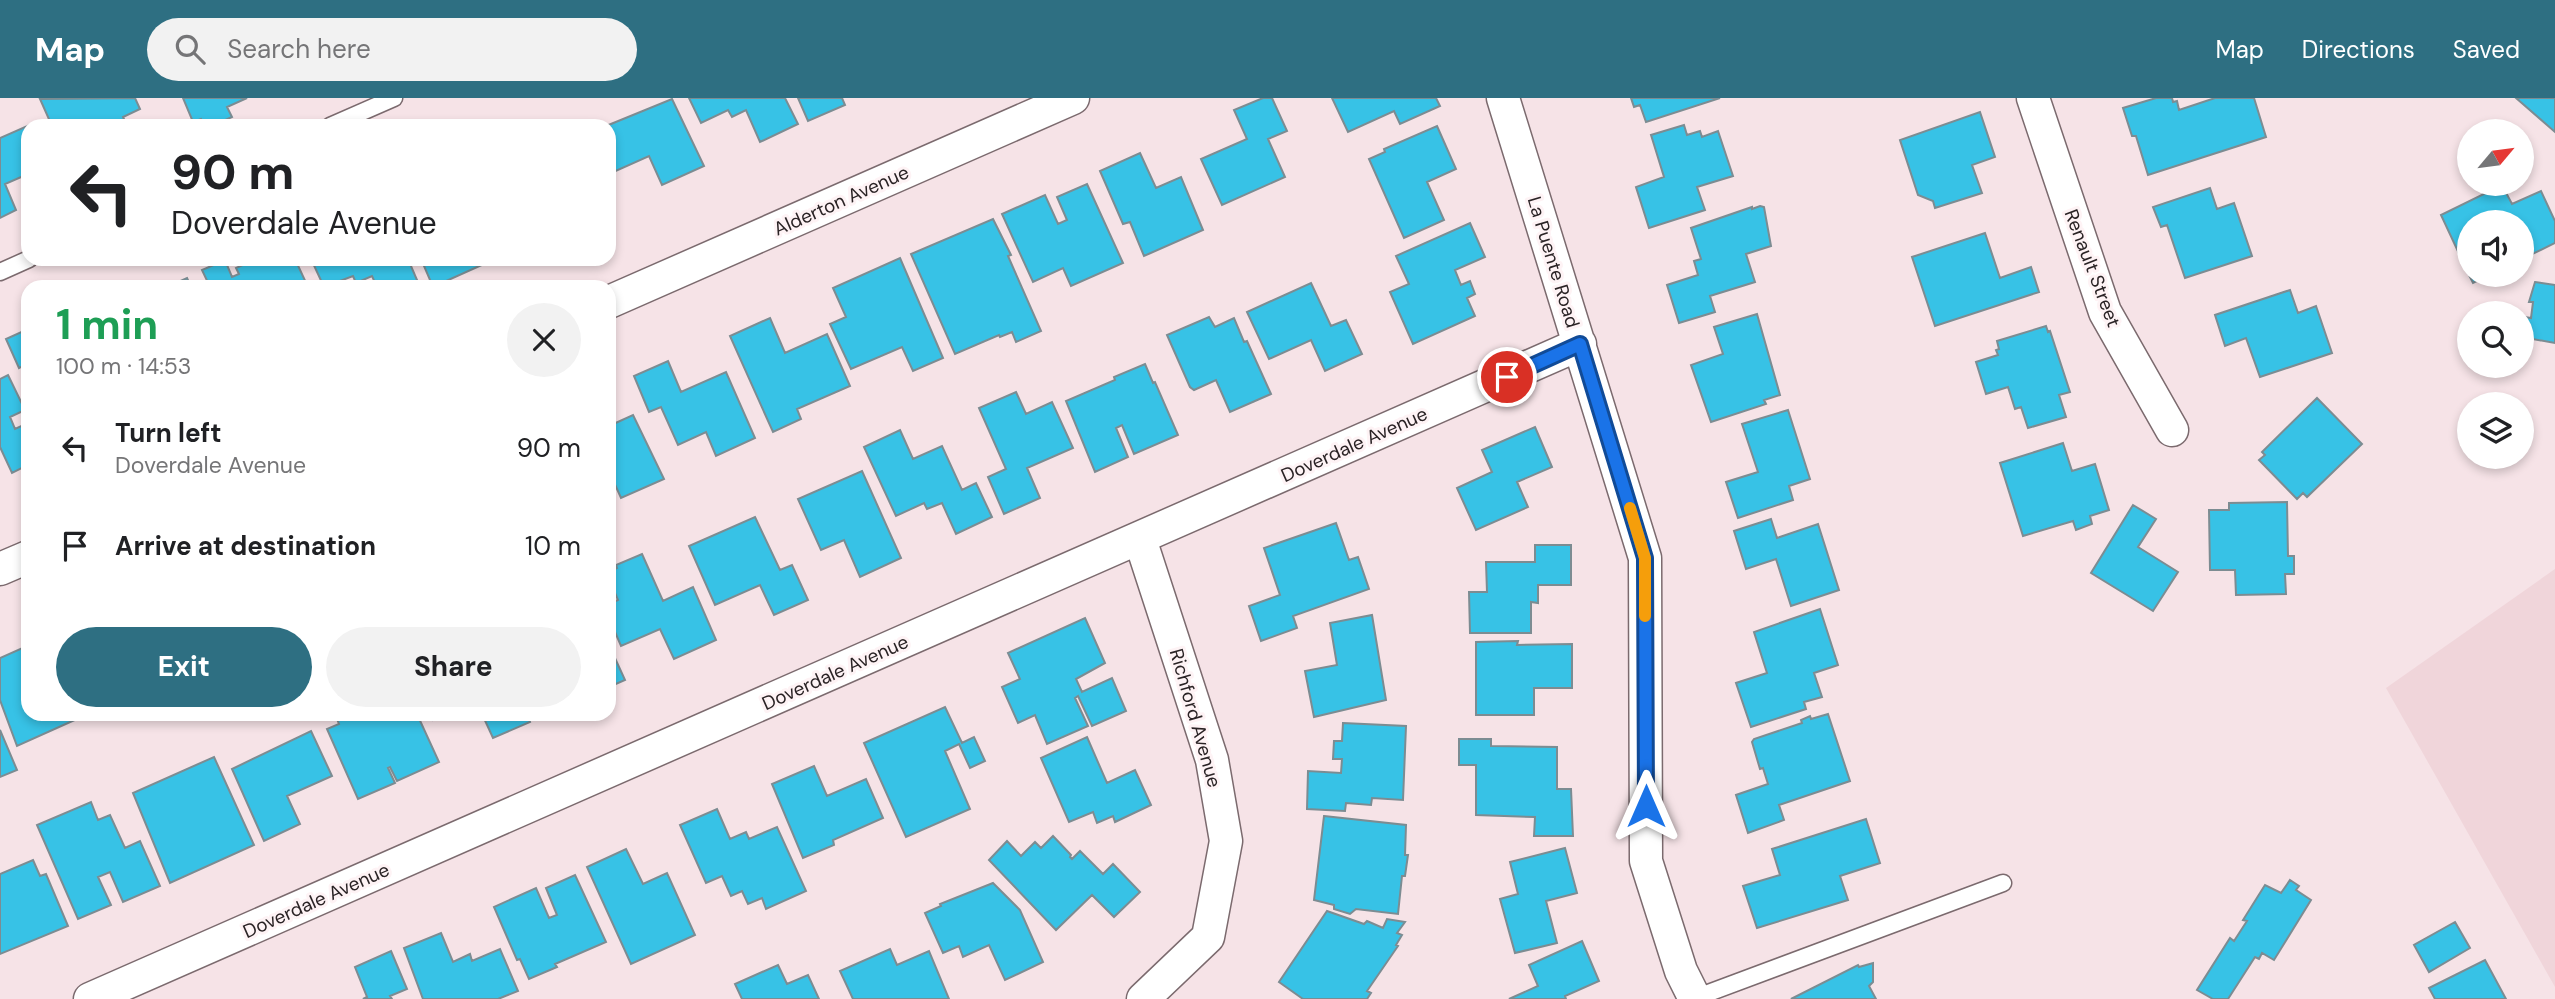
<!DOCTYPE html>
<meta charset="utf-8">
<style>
:root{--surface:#fff;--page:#f2f2f2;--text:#202124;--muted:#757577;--accent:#2e6f82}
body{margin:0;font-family:"DM Sans",sans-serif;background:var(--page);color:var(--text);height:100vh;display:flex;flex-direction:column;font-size:26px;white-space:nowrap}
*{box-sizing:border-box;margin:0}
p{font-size:23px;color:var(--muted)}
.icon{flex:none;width:38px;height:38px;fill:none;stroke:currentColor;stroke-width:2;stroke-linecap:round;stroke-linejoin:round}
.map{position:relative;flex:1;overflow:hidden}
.drawer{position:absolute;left:21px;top:182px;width:595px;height:441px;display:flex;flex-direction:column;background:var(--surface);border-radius:21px;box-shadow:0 4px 10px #0003}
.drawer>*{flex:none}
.banner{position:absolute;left:21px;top:21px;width:595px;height:147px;border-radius:21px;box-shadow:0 4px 10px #0003;background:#fff;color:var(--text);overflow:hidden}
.needle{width:46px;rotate:61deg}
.tools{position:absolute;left:2457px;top:21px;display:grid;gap:14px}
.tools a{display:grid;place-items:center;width:77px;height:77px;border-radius:50%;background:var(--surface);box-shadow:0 4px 10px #0003;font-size:35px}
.pin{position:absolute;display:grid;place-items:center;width:60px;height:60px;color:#fff;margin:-30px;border:4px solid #fff;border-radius:50%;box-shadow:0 2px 7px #0007}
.me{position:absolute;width:77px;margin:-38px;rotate:0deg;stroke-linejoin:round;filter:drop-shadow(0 0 5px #0008)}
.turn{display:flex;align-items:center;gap:24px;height:147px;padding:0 35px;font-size:32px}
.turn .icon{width:91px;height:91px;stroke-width:2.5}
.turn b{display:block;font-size:49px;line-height:60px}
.round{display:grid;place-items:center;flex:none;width:74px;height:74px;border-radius:37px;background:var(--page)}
.overview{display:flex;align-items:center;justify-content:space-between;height:119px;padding:0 35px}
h1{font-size:42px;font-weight:700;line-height:52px;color:#1e9e55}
.action{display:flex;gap:14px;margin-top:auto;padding:14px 35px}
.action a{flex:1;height:80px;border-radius:42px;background:var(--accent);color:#fff;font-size:28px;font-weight:700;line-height:80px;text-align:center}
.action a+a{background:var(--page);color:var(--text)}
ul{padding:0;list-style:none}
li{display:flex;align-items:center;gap:21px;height:98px;padding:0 35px}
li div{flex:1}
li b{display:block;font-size:26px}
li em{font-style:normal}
header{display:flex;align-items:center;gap:42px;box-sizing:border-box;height:98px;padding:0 35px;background:var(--accent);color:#fff}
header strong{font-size:33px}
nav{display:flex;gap:38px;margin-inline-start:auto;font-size:24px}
.search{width:490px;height:63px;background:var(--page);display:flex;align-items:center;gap:18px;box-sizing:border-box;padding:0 24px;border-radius:38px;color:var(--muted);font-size:26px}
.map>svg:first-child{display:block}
</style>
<header>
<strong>Map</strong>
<div class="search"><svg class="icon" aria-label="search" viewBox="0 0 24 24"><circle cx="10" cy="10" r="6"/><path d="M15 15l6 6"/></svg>Search here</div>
<nav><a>Map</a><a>Directions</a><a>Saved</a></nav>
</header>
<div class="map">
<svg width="2555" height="901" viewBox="0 0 2555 901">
<rect width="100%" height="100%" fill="#f6e3e7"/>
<path fill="#f0d5da" d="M2555 471V889L2386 590Z"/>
<path fill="#37c2e6" stroke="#7c8c92" stroke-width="2" d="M135 0 140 11 123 19 127 28H52L40 1Z
M183 0H247L227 9 232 19 212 28H204L201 21 193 24Z
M689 0H785L798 26 760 44 746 12 732 19 728 12 701 25Z
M798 0H842L845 7 808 23Z
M1263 0H1272L1287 33 1268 41 1285 79 1222 107 1201 61 1247 41 1234 12Z
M1332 0H1436L1440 8 1400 26 1394 13 1348 34Z
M1631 0H1720L1646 24 1640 7 1634 9Z
M2156 0H2172L2173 4 2177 3 2179 12 2215 0H2254L2266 39 2148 77 2136 38H2132L2123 10Z
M2516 0H2555V34Z
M672 1 704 68 662 87 649 58 609 76V28H606Z
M1980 14 1995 59 1972 67 1982 95 1935 110 1933 103 1918 97 1900 42Z
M34 25 35 28H28V76L5 86 16 112 0 120V40Z
M1684 27 1687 37 1700 33 1702 39 1718 33 1733 78 1697 89 1705 112 1649 130 1636 89 1664 79 1651 37Z
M1437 28 1456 71 1427 84 1444 122 1404 140 1369 61 1385 54 1384 51Z
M1140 55 1156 90 1181 79 1203 132 1144 158 1130 124 1123 126 1100 73Z
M1087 86 1123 165 1071 188 1063 170 1033 184 1002 116 1045 97 1058 126 1067 122 1057 99Z
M2502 87 2512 106 2541 93 2555 123V145L2522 161V124H2469V177L2441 117Z
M2210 90 2217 111 2234 105 2252 158 2185 180 2167 127 2161 129 2153 109Z
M1760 108 1764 109 1771 148 1746 156 1755 184 1710 198 1715 214 1679 225 1667 187 1698 177 1694 163 1701 161 1691 130 1752 109V111Z
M993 121 1011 157 1008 158 1041 233 1016 244 1012 234 1000 239 999 237 955 256 911 156Z
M1470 125 1485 159 1455 172 1461 187 1470 183 1475 196 1467 200 1475 218 1413 246 1390 194 1409 186 1396 158Z
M1985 135 2000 180 2031 169 2039 194 1935 228 1912 159Z
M900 160 943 260 913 273 902 249 851 271 830 226 846 219 833 190Z
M256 161H295L308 189H210L202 172 225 162 232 179 239 176 236 170Z
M311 161H408L420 189H377L372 178 356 185 353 178 324 189Z
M421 161H495L433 189Z
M2469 177H2489L2473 185Z
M187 180 191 189H167Z
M2535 184 2555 187V245L2527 240 2528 233 2522 232 2524 219 2531 220 2533 204H2529Z
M1311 185 1331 228 1346 222 1362 256 1325 273 1311 242 1269 261 1247 214Z
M2290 192 2298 215 2316 208 2332 255 2260 279 2246 240 2225 248 2215 217Z
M1757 216 1780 297 1764 302 1766 306 1711 324 1691 267 1723 256 1714 229Z
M1209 219 1215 229 1234 220 1244 244 1247 243 1271 296 1230 314 1216 282 1194 292 1190 289 1167 237Z
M770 220 785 255 827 236 850 288 797 311 801 321 773 334 730 238Z
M2046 228 2048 234 2050 233 2070 294 2059 297 2066 319 2028 330 2021 309 2015 311 2008 289 1986 296 1976 264 1998 257 1996 252 1999 251 1997 243Z
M28 231V265L19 270 6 241Z
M668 263 681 294 726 274 755 340 716 358 706 334 678 347 661 309 649 314 634 278Z
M1145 266 1153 285 1155 284 1178 337 1134 356 1122 327 1116 330 1128 359 1095 374 1066 303 1115 282 1114 279Z
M8 277 25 312 10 319 15 331 28 325V367L12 375 0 349V281Z
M1016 294 1026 316 1052 304 1073 350 1027 370 1040 400 1004 416 988 379 1006 371 979 310Z
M2317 300 2362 346 2307 399 2303 395 2297 401 2259 362 2265 357 2262 354Z
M1788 312 1810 381 1789 388 1793 402 1738 420 1726 384 1758 374 1742 326Z
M633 317 664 381 621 400 613 382 609 384V328Z
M1535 329 1552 369 1517 384 1528 409 1476 432 1457 390 1492 374 1482 352Z
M900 332 913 361 942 348 962 392 976 385 992 419 956 436 942 405 927 411 924 405 896 418 864 349Z
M2063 345 2072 373 2095 366 2109 412 2090 418 2092 426 2076 432 2073 423 2023 438 2000 365Z
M862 373 901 460 860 479 844 442 821 452 798 401Z
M2287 404 2288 458H2294V476H2285L2286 496 2236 497 2235 472H2210L2209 412H2229V405Z
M2133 407 2156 421 2138 449 2178 474 2153 513 2091 475Z
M755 419 780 472 792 467 808 502 774 517 760 487 715 507 689 448Z
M1771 421 1777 440 1818 426 1839 492 1791 508 1776 461 1746 471 1734 433Z
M1336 425 1349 462 1358 459 1369 491 1293 518 1297 530 1261 543 1249 508 1280 497 1264 450Z
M1535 447H1571V487H1538V505L1531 504V535H1470L1469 494H1487L1486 464H1535Z
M642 456 663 503 693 489 716 542 674 561 660 531 621 548 609 520V506L618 502 609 481V474L617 470 616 467Z
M1820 511 1838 567 1814 575 1822 599 1804 604 1806 611 1751 629 1736 585 1767 575 1754 534Z
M1372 517 1386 602 1314 619 1305 573 1337 567 1330 525Z
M1085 520 1105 565 1076 581 1082 594 1112 580 1126 613 1092 628 1078 598 1075 600 1088 628 1047 646 1035 617 1018 625 1002 589 1020 581 1008 555Z
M1518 543 1517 547 1572 546V590H1534V617H1476V544Z
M609 547 625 582 609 589Z
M27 548 28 616H88L17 648 0 602V560Z
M945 609 962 645 974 639 985 663 970 670 959 646 945 653 970 711 906 739 864 645Z
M335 616H355L356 618 361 616H417L439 664 397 683 390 669 388 670 395 685 358 701 327 631 339 626Z
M430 616H447L433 622Z
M482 616H527L530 624 493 640Z
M1828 616 1850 683 1779 707 1784 722 1748 735 1736 697 1768 686 1763 670 1760 671 1752 644 1754 641 1802 625 1801 622 1810 618 1811 621Z
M1343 625 1406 628 1403 702 1372 700 1371 707 1346 705 1345 713 1307 711 1308 673 1341 675 1342 661H1333L1334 643H1342Z
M0 632 17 672 0 679Z
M311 633 332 678 287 698 300 726 264 743 232 671Z
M1087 639 1107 685 1135 672 1151 707 1115 724 1113 718 1097 725 1093 714 1069 724 1041 660Z
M1459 641H1491V648L1557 649V691H1571L1573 738H1534L1535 719 1476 717V667H1459Z
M214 659 254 747 170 785 133 695Z
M814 668 827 698 866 681 883 720 833 742 834 747 803 760 772 686Z
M91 704 98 722 110 717 125 750 140 743 160 788 123 804 110 774 98 779 111 807 78 821 37 727Z
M717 711 730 741 746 734 749 741 777 729 806 793 766 811 762 800 748 806 742 793 731 798 722 778 706 785 680 727Z
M1324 718 1406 727 1405 757H1408L1405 778H1402L1398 816 1356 811 1350 816 1334 811V807L1314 802Z
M1866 721 1880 765 1840 778 1848 802 1757 830 1743 788 1780 777 1772 751Z
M1053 738 1071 757 1070 759 1072 761 1080 753 1103 776 1113 766 1140 794 1114 819 1092 797 1056 832 989 762 1007 743 1021 758 1035 744 1041 750Z
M1565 750 1577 795 1546 803 1557 845 1515 855 1500 801 1518 796 1510 764Z
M626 751 643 786 667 775 695 837 631 866 587 769Z
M33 762 40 778 46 776 68 828 0 856V776Z
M575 777 606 844 555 866 557 869 529 881 520 861 517 862 494 809 536 790 549 820 557 817 546 790Z
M2290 782 2299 788 2296 792 2311 802 2274 862 2262 855 2259 861 2255 859 2228 901H2213L2197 892 2230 840 2234 843 2247 823 2243 822 2265 787 2281 795Z
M993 785 1020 812 1043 864 1005 882 989 847 963 859 959 848 943 855 925 815 941 808 940 806Z
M1327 813 1364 826 1367 823 1383 830 1387 821 1405 824 1397 835 1402 837 1396 847 1398 848 1367 893 1371 895 1367 901H1303L1279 884Z
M2455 824 2470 850 2429 874 2414 847Z
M441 835 453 864 470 856 472 863 500 851 518 893 498 901H423L404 850Z
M1582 843 1599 883 1565 898 1566 901H1509L1538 888 1529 867Z
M890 851 897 867 929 853 949 901H853L840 873Z
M391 853 407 891 390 898 392 901H363L367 899 355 869Z
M2485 862 2506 901H2435L2429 890Z
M1873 865V884L1869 888 1876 901H1791L1858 867 1859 869Z
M778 867 787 886 808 877 819 901H742L735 886Z"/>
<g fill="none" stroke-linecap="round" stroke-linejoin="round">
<g stroke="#7b6a6e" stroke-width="19">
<path id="service" d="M330 28 394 0
M0 174 29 161
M1695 900 2003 785"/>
</g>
<g stroke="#7b6a6e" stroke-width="35">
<path id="minor" d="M1503 0 1645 460 1646 763 1681 873 1695 901
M2033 0 2105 214 2172 332
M609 204 1073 0
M1140 441 1212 662 1226 743 1208 839 1143 901
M0 471 28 459
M90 901 1580 246"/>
</g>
<use href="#service" stroke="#fff" stroke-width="16"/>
<use href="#minor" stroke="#fff" stroke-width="32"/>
</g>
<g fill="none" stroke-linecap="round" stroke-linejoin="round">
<g stroke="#114b97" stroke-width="18">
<path id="route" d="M1507 279 1580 246 1645 460 1646 708"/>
</g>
<use href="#route" stroke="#1a73e8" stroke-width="12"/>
<path stroke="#f59e0b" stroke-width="12" d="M1630 410 1645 460V518"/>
</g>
<g text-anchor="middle" stroke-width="6" stroke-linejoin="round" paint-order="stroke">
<g font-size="19" fill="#2a2325" stroke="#fef3f5">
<text transform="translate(841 102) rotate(-24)" y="7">Alderton Avenue</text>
<text transform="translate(1554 164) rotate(73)" y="7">La Puente Road</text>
<text transform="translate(2093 170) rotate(69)" y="7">Renault Street</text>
<text transform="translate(1354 346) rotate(-24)" y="7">Doverdale Avenue</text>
<text transform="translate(835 574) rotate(-24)" y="7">Doverdale Avenue</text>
<text transform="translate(1196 620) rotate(74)" y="7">Richford Avenue</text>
<text transform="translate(316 802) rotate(-24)" y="7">Doverdale Avenue</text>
</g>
</g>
</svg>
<div class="tools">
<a><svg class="needle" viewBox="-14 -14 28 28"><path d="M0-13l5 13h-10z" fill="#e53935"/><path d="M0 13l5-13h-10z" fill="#757577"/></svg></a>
<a><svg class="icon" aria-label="sound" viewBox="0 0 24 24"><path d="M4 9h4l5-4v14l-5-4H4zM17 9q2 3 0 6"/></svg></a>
<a><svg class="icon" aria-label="search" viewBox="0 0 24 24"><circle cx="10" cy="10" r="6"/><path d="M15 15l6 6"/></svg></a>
<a><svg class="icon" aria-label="layers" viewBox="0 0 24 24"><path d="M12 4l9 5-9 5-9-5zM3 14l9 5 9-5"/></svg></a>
</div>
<div class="pin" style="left:1507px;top:279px;background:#d93025"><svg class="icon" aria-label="arrive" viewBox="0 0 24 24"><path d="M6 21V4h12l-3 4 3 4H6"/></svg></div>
<svg class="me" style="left:1646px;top:708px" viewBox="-20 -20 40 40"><path d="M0-17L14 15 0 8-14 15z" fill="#1a73e8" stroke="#fff" stroke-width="4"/></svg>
<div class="banner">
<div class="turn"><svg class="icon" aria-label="left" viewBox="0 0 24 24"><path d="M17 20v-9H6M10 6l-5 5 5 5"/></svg><div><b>90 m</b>Doverdale Avenue</div></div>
</div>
<section class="drawer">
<div class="overview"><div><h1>1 min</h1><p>100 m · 14:53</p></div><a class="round"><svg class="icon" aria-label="close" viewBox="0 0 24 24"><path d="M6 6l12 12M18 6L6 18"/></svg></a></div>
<ul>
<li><svg class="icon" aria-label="left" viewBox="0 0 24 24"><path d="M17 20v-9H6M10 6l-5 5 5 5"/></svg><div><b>Turn left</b><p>Doverdale Avenue</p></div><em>90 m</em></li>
<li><svg class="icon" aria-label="arrive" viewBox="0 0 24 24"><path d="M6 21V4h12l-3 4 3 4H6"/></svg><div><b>Arrive at destination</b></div><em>10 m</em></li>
</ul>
<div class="action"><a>Exit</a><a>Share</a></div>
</section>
</div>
